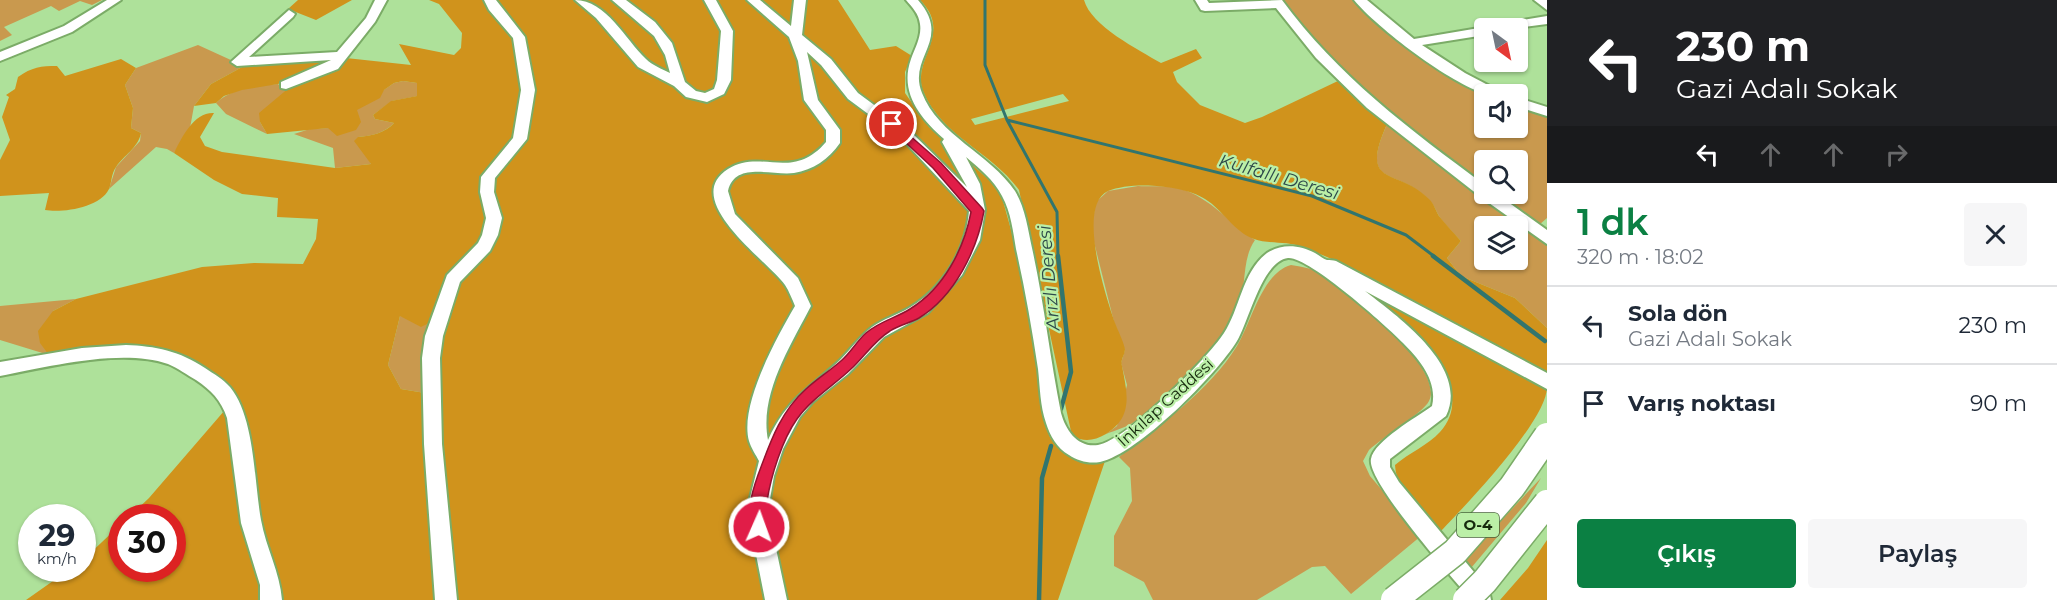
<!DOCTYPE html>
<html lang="tr">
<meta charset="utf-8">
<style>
:root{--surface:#fff;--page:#f6f6f7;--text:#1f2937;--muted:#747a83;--line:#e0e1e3;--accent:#0b8043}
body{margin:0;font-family:Montserrat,sans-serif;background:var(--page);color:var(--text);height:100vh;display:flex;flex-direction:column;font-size:22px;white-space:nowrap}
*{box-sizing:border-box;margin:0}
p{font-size:20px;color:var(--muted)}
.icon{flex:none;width:33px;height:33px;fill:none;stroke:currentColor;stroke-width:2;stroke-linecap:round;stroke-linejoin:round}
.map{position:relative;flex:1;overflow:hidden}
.side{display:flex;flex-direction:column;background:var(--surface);width:510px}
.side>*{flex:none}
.top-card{background:#202124;color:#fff;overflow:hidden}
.needle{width:39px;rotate:147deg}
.controls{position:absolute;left:1474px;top:18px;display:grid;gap:12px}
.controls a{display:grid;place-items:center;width:54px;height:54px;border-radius:6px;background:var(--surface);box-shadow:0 2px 4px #0004;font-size:30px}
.speed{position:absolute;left:18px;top:504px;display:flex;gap:12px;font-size:30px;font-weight:700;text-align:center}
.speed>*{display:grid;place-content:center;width:78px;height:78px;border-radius:50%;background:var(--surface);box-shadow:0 2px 4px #0004;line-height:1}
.speed small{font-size:15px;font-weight:400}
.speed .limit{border:9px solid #d22;background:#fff;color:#111}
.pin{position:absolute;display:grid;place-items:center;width:51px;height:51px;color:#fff;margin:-26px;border:3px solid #fff;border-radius:50%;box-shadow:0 2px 6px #0007}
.me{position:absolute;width:66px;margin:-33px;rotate:2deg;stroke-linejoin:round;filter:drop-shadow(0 0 4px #0008)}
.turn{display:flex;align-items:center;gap:21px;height:126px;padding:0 30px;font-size:27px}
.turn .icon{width:78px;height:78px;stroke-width:2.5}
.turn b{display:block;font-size:42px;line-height:51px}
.lanes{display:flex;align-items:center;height:57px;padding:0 30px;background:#0003;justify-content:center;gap:30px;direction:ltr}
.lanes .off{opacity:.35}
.round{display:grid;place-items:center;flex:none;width:63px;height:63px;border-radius:6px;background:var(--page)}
.overview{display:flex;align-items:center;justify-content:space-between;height:102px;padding:0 30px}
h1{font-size:36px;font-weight:600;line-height:45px;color:var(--accent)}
.button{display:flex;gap:12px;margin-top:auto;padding:12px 30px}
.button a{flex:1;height:69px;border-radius:6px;background:var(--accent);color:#fff;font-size:24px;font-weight:600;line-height:69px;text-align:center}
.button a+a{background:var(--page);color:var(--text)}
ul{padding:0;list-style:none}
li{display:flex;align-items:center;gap:18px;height:78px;padding:0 30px;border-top:2px solid var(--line)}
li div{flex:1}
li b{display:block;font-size:22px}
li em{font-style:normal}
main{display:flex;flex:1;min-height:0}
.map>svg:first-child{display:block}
</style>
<main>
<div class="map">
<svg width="1547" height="600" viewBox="0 0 1547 600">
<rect width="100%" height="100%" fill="#aee19a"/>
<path fill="#c9994e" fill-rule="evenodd" d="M0 0H102L92 5 80 1 59 11 51 6 4 27 12 35 0 41Z
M1280 0H1357L1492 94H1485V128H1518V105L1547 114V218L1539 225 1495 194H1518V160H1485V187C1415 136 1328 72 1280 0Z
M198 45 244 66 211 84 194 106 190 128 174 153 167 149 156 147 109 189 116 167 140 141 141 133 131 128 133 108 125 85 136 68Z
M403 81 417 83 418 96 392 101 373 115 375 119 394 123C384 133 372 136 358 137L371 164 335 168 333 148 294 134 310 129 328 128 394 83Z
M278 84 282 88 290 87 260 122 267 134 226 114 216 103C232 88 256 86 278 84Z
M1388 122 1547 244V328L1515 298 1461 276 1447 258 1461 241C1454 233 1445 225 1439 216 1436 211 1434 204 1429 200 1397 166 1357 190 1388 122ZM1485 226H1518V260H1485Z
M1138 186C1151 187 1168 185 1181 189 1211 198 1229 223 1255 240 1241 260 1247 288 1238 311 1222 350 1172 399 1136 421 1127 427 1116 430 1106 434L1117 426 1127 385 1121 363 1125 350 1114 322 1091 230 1096 202 1108 191Z
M1291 265C1303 267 1315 269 1326 275 1350 290 1446 370 1429 401 1423 413 1382 438 1369 450L1363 461 1370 476 1421 536 1351 594 1325 566 1312 567 1257 600H1153L1144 582 1114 566V536L1132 501 1130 468 1119 457C1160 425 1209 391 1237 346 1252 321 1262 273 1291 265Z
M76 299 53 311 49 355 0 340V306Z
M400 316 438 318 431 394 401 389 388 365Z
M1541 478 1526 503 1471 568 1464 560Z"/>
<path fill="#d0931c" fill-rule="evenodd" d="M298 0H352L316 20 288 9Z
M429 0H838L870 50 896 46 912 56 905 72V93L929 127 995 185 1003 201 1013 237 1040 373 1046 428 1051 439 1067 453 1086 461H1105L1058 600H26L70 569 82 568 83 560 121 524 122 568H172V518L129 517 149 498 231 403 163 355H49L40 343 38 331 53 311 76 299 202 267 254 263 303 264 316 239 318 219 277 217 278 198 242 194 214 180 174 153C182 137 194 112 214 113L200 137 205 146 222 152 335 168 371 164 354 141 358 137C371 136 385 133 394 123L375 119 373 115 391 101 417 96V83L403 81 394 83 384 90 380 98 357 110 361 122 356 130 337 136 328 128 267 134 260 122 259 113 290 87 329 74 346 58 411 65 399 44 454 55 461 48 462 33 439 4ZM400 316 421 327 437 319 431 394 401 389 388 365Z
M920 0H1084C1091 26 1139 50 1161 63L1196 49 1202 58 1173 72 1177 82 1200 105 1245 123 1262 117 1340 80 1388 122C1357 190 1398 166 1430 200 1434 204 1436 211 1439 216 1446 225 1454 233 1461 241L1447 258 1461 276 1515 298 1547 328V377C1467 335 1387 280 1303 247 1287 241 1267 244 1254 239 1234 232 1223 210 1205 199 1184 185 1132 181 1108 191 1076 206 1106 297 1115 323 1118 331 1123 340 1125 349 1125 355 1120 360 1122 366 1127 392 1134 417 1106 434 1094 441 1084 442 1072 436L1019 190C992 152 941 136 923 91 911 59 954 34 920 0ZM1063 94 1069 101 975 125 971 119Z
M121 59 136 68 125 85 133 108 131 128 141 133C138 148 124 155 116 167 111 174 112 182 109 189 100 208 62 213 45 210L49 193 0 196V160L10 140 2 117 9 97 6 95 15 89 18 77C32 67 41 66 57 66L65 76Z
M331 60 330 64 278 84 242 90 224 96 216 103 194 106 211 84 244 66Z
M1354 280 1547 387C1547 421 1464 507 1439 533 1423 514 1396 492 1395 465 1409 453 1428 445 1440 432 1485 382 1394 320 1361 290Z
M1547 540V600H1500L1528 568Z"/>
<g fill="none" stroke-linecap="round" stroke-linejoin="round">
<path stroke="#31756e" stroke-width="3" d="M985 0V65L1007 120 1057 212 1058 257
M1007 120 1312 196 1406 235 1435 257"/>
<path stroke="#31756e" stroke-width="4.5" d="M1058 256 1071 372 1061 409
M1433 256 1545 341
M1039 600 1042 478 1051 446"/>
<g stroke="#7bac67" stroke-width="4">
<path id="minor" d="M107 0H121L72 32 0 61V52L64 26Z
M375 0H387L375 22 338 69 286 89 281 88V82L331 60 237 66 231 62 289 10 295 14 293 17 249 57 337 52 366 18Z
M484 0H496L525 37 535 90 527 139 495 178 494 192 502 218 498 235 490 251 460 282 443 336 440 358 442 444 457 600H435L424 444 422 358 425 336 447 275 478 243 482 235 486 218 480 192 481 177 513 138 521 90 513 38 489 10Z
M575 0C606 0 625 39 646 59 652 65 662 69 670 73L665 55 654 36 612 0H626L655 22 672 43 685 82 696 91 705 93 714 89 717 80 721 31 704 0H716L733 31 731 80 724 94 707 102 686 97 674 86 638 67 596 18Z
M747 0H760L791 26 794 0H806L802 35 831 59 858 93 912 133 967 187 942 142 944 139C920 118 899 92 911 59 915 48 922 36 920 24 919 14 912 7 906 0H918C953 40 907 57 922 93 938 135 990 154 1015 191 1025 207 1028 229 1032 248 1044 302 1050 358 1061 413 1066 431 1078 448 1098 445 1127 440 1207 359 1224 333 1240 309 1242 272 1267 253 1282 243 1300 245 1315 253 1319 255 1323 259 1327 260 1330 260 1333 260 1336 261L1547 373V389L1365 291C1397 316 1470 367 1446 416L1390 459V467L1399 482 1489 590 1491 600H1471C1453 578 1366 481 1371 459 1374 441 1417 417 1432 406 1438 381 1419 359 1403 343 1387 326 1308 256 1288 258 1262 261 1249 321 1237 341 1217 374 1138 454 1100 462 1089 464 1078 461 1069 455 1057 448 1050 436 1046 423 1040 406 1040 387 1038 369 1032 329 1025 289 1016 249 1013 232 1011 212 1002 196 994 180 979 168 966 157L980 184 985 210 980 240 962 275 928 313 884 337 848 374 813 402 800 417 783 449 774 476 768 511 787 600H765L749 519V502L759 461C756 455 751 448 749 441 739 405 777 337 795 306 792 299 789 291 785 285 768 261 679 200 728 169 761 148 792 182 826 142V130L804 100 798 61 789 37ZM807 52 821 65 848 99 902 139 969 211C966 250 943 288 909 308 897 315 883 319 872 327 860 336 851 349 840 360 809 389 787 398 768 440 759 394 791 345 811 306L798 278 735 214 728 191C735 161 772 176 794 173 813 170 829 159 840 143V130L818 100Z
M1195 0H1207L1209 3 1282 0C1337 75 1410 130 1485 185V194H1497L1547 230V244L1482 198 1367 108 1316 58 1276 8 1205 11 1201 10Z
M1354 0H1367L1414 39 1485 27 1489 28H1485V35L1422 45 1465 73 1505 94C1499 95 1492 95 1486 94 1451 84 1377 28 1354 0Z
M1534 0H1547V10Z
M1547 16V24L1517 28H1492L1498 24Z
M1518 98 1547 107V116L1518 107Z
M126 345C155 346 180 351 205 368 214 374 223 379 230 387 255 417 254 482 261 520 266 548 280 572 282 600H260V585L241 523 227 418C221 400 211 390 196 380 187 375 178 368 168 364 121 348 48 367 0 376V362L82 348Z"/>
</g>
<use href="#minor" fill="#fff" fill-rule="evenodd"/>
<g stroke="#7bac67" stroke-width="29" stroke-linecap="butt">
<path id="highway-bridge" d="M1394 600 1455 552 1512 487 1547 436
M1466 600 1485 581 1547 503"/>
</g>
<use href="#highway-bridge" stroke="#fff" stroke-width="26"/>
</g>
<path fill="#e11d48" stroke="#92132f" stroke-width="1.5" d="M892 120 941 163 982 208 984 211C977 250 955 296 919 318 910 323 899 325 890 331 874 341 864 357 851 369 833 386 811 399 797 419 782 440 771 476 767 501 765 512 769 523 765 533L759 535 753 533C745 515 752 492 758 475 770 443 780 412 806 389 818 378 831 370 842 360 851 352 857 341 866 333 880 321 896 318 910 309 944 288 964 249 971 212L933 168 888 126 887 124Z"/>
<g text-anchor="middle" stroke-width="4.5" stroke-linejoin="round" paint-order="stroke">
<rect fill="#bbefa7" stroke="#48643b" stroke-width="1.5" x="1457" y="513" width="42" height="24" rx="4.5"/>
<g font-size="15" font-weight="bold" fill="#16290d">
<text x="1478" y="530">O-4</text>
</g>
<g font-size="16" fill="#16290d" stroke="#bbefa7">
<text transform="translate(1165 402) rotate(-42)" y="6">İnkılap Caddesi</text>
</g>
<g font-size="18" font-style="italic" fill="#2d494a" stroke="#bbefa7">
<text transform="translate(1279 177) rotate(16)" y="6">Kulfallı Deresi</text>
<text transform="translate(1049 278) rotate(-95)" y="6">Arızlı Deresi</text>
</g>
</g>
</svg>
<div class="controls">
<a><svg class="needle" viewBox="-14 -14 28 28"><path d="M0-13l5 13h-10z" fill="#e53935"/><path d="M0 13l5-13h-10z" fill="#747a83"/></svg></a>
<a><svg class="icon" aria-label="sound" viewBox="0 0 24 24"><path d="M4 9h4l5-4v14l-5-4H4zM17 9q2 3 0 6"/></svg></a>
<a><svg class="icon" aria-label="search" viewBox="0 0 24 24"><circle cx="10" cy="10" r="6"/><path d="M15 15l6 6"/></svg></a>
<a><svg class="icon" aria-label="layers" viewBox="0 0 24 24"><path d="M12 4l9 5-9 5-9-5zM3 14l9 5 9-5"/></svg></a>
</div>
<div class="speed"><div>29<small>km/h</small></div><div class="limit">30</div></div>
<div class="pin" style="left:892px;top:124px;background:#d93025"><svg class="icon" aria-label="arrive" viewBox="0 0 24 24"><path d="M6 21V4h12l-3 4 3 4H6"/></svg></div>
<svg class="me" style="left:759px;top:527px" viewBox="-20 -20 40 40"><circle r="17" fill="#e11d48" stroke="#fff" stroke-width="3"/><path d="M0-11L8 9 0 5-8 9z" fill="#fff"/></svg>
</div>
<section class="side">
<div class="top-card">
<div class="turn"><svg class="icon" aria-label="left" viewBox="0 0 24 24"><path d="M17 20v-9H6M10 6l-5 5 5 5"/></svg><div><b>230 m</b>Gazi Adalı Sokak</div></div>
<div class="lanes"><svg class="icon" aria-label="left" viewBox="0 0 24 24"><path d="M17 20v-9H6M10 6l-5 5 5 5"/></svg><svg class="icon off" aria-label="ahead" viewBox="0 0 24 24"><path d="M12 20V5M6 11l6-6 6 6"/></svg><svg class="icon off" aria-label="ahead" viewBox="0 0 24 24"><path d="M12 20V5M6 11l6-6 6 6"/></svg><svg class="icon off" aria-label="right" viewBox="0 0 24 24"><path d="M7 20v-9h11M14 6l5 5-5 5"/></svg></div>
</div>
<div class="overview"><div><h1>1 dk</h1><p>320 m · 18:02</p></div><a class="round"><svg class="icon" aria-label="close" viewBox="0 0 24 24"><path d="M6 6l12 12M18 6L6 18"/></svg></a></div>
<ul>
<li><svg class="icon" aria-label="left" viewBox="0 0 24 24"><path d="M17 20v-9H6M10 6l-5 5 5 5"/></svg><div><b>Sola dön</b><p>Gazi Adalı Sokak</p></div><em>230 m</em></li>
<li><svg class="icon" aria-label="arrive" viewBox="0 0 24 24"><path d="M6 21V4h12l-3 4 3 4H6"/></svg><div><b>Varış noktası</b></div><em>90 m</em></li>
</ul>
<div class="button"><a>Çıkış</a><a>Paylaş</a></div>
</section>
</main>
